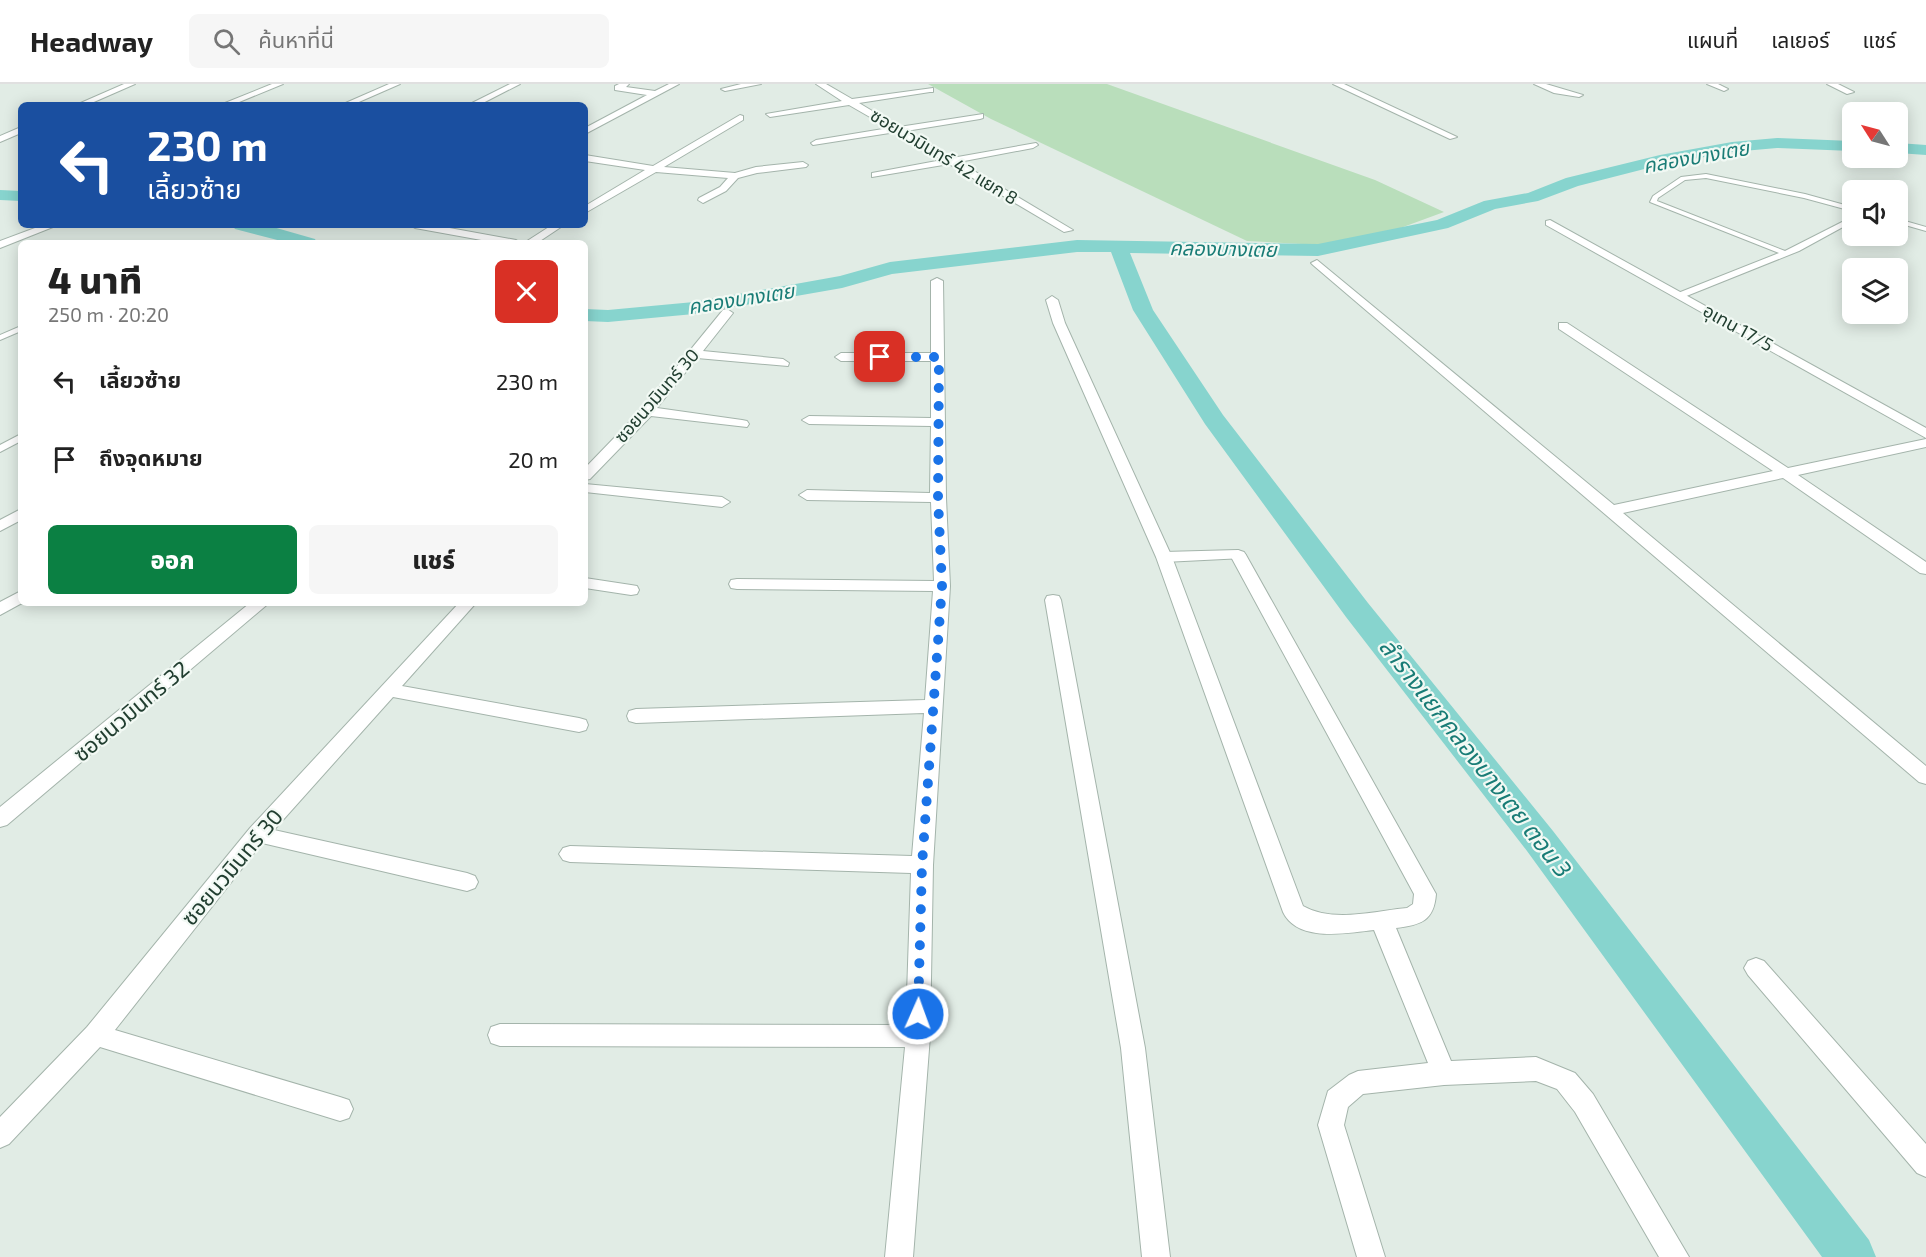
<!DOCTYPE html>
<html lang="th">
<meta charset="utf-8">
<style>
:root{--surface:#fff;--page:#f6f6f6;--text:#222;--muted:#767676;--line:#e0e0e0;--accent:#0b8043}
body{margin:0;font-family:"Exo 2","Noto Sans Thai",sans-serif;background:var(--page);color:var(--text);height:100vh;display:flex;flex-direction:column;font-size:22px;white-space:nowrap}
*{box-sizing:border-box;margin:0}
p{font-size:20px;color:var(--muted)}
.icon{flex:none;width:33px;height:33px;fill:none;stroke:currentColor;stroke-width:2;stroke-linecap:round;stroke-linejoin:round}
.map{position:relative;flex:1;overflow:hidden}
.side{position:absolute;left:18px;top:156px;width:570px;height:366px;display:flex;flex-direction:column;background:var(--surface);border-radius:9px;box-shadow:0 3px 15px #0003}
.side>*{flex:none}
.banner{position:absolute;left:18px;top:18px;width:570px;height:126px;border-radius:9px;box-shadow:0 3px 15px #0003;background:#1a4fa0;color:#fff;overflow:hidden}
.needle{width:39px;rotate:306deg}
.controls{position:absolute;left:1842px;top:18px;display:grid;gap:12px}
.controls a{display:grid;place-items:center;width:66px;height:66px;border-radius:9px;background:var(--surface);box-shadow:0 3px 15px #0003;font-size:30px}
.pin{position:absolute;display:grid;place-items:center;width:51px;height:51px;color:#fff;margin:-26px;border-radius:12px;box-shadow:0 3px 9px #0006}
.me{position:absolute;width:66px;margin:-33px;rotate:2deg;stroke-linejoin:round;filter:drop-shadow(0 0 4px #0008)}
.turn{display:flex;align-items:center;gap:21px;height:126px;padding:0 30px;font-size:27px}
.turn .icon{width:78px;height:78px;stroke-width:2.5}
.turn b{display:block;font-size:42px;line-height:51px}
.round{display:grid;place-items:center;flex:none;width:63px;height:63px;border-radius:9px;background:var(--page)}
.headline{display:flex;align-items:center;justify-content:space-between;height:102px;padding:0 30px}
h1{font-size:36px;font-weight:800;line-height:45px}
.primary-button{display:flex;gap:12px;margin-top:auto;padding:12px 30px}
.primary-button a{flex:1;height:69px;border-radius:9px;background:var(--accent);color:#fff;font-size:24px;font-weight:800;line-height:69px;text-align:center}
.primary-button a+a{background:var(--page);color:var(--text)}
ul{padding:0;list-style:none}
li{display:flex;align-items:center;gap:18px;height:78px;padding:0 30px}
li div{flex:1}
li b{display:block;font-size:22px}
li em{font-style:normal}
header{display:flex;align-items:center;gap:36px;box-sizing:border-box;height:84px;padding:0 30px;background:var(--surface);border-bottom:2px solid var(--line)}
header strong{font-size:28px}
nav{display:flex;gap:33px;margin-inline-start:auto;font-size:21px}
.search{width:420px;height:54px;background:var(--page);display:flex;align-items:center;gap:15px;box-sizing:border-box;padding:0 21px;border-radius:9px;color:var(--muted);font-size:22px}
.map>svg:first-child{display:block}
</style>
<header>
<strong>Headway</strong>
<div class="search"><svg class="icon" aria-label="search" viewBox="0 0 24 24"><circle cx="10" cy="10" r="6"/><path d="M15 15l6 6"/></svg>ค้นหาที่นี่</div>
<nav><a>แผนที่</a><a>เลเยอร์</a><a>แชร์</a></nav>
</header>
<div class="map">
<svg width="1926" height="1173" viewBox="0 0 1926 1173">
<rect width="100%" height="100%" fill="#e1ece5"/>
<path fill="#b9debb" d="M928 0H1107L1375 96 1444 128 1395 146 1320 161 1247 157 991 35Z"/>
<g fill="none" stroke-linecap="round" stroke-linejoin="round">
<path fill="#87d4ce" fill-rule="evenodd" d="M1777 54 1852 57V67L1777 64 1732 68 1660 81 1578 102 1538 117 1495 125 1448 144 1318 172 1130 169 1153 226 1223 331 1368 519 1553 747 1869 1156 1876 1173H1822L1527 767 1346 533 1205 340 1133 226 1111 168H1077L892 190 842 204 694 230 608 238 585 237V225L608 226 694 218 840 192 890 178 1077 156 1318 160 1437 136 1484 117 1528 109 1566 94 1660 71 1732 58Z
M1898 59 1926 61V71L1898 69Z
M0 106 21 107V117L0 116Z
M232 141H266L315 155 317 159H289L235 145Z"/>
<g stroke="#a4b4ab" stroke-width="2">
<path id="service" d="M1706 90 1805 110 1852 123V127L1804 114 1706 94 1685 96 1658 114 1657 117 1785 167 1850 134 1852 133V138L1799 167 1684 213H1678V209L1779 169 1650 118 1653 112 1681 93Z
M1898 135 1926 143V147L1898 139Z
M21 242V247L0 256V251Z
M21 350V357L0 368V361Z"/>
</g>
<g stroke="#a4b4ab" stroke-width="2">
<path id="pedestrian" d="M1238 466 1244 468 1246 471 1244 474 1164 478 1156 473 1164 468Z"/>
</g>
<g stroke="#a4b4ab" stroke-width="2">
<path id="minor" d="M124 0H135L87 21H76Z
M272 0H283L232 21H220Z
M389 0H400L352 21H341Z
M510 0H520L479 21H468Z
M619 0H629L626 3 655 7 669 0H679L585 50V44L647 11 615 6V2Z
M741 0H761L725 7 721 5Z
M816 0H826L852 15 933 4V8H930L859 19 899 43 983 30V34L980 35 906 47 952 74 1036 59 1038 61 1033 64 959 78 1073 146 1064 148 949 80 872 93V89L942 76 896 48 813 61 811 59 816 56 889 44 849 21 770 33 766 30 842 17Z
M1333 0H1344L1457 53 1450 55Z
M1534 0H1546L1583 11 1579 13 1554 9Z
M1707 0H1718L1728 5 1724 7Z
M1827 0H1838L1854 8 1847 10Z
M740 31 743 32V36L664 83 735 89 756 83 803 78 808 81 806 83 757 89 738 94 726 107 703 119 698 116 699 114 720 103 728 94 656 88 585 129V122L645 86 585 77V71L653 82Z
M21 43V49L0 58V52Z
M1550 136 1926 344V354L1546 141V137Z
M43 141H58L0 164V157Z
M410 141H433L516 156 521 159H498L415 144Z
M552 141H564L537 159H524Z
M1317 176 1614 421 1773 387 1559 245V239H1567L1788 384 1926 355V363L1798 391 1926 478V490L1920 489 1783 394 1623 429 1926 682V700L1919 698 1313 181 1311 179Z
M937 194 943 197 946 414 950 502 933 781 930 952 913 1173H885L905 963 500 962 491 959 488 951 491 943 500 940 906 941 911 789 570 778 563 776 559 770 563 764 570 762 912 772 924 629 636 639 629 637 627 632 629 627 636 625 925 616 933 507 737 505 731 504 729 500 731 496 737 495 934 497 931 418 807 416 799 411 807 406 930 409 931 342 809 340 802 336 809 332 931 334V277H841L835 273 841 269H931V197Z
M1052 212 1058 216 1065 239 1172 473 1303 822C1333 839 1374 827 1407 824L1413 820 1414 810 1230 471 1238 466 1246 471 1436 810C1434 837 1421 841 1396 844L1451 977 1536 973 1575 989 1593 1010 1689 1173H1659L1575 1028 1557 1005 1536 997 1444 1001 1363 1010 1348 1023 1344 1041 1385 1173H1357L1318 1041 1328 1007 1349 991 1358 987 1428 979 1374 846C1347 849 1298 859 1283 828L1156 473 1053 239 1046 216Z
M727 225 733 229 703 267 783 275 789 279 788 282 697 274 657 324 742 336 747 337 749 340 747 343 651 332 590 395 585 396V384L643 324 723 226Z
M585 400 722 413 730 418 722 423 585 408Z
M21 425V436L0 447V436Z
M585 494 631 501 637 502 639 506 637 510 631 511 585 504Z
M21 507 22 519 0 531V518Z
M1053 511 1059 512 1061 516 1145 964 1170 1173H1142L1121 964 1045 516 1047 512Z
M250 519H269L7 741 0 743V723Z
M459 519H476L402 602 579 634 586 636 588 641 586 646 579 648 393 613 274 746 467 789 475 792 478 798 475 804 467 807 262 759 115 946 340 1013 349 1016 353 1025 349 1034 340 1037 100 963 9 1060 0 1064V1033L87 943 250 744Z
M1756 874 1764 877 1926 1060V1093L1917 1089 1748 891 1744 884 1748 877Z"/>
</g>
<use href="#service" fill="#fff" fill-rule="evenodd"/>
<use href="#pedestrian" fill="#fff" fill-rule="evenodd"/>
<use href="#minor" fill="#fff" fill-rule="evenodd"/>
</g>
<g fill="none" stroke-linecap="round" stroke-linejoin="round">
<path stroke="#1a73e8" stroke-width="10" stroke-dasharray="0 18" d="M880 273H939L938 414 942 502 922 781 918 930"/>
</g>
<g text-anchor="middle" stroke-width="4.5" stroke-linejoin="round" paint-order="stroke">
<g font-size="18" fill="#213e30" stroke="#f2f9f4">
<text transform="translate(944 73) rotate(31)" y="6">ซอยนวมินทร์ 42 แยก 8</text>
<text transform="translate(1738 244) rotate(29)" y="6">อุเทน 17/5</text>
<text transform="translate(657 312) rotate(-49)" y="6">ซอยนวมินทร์ 30</text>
</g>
<g font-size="20" font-style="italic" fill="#197c76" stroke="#f2f9f4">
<text transform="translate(1696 73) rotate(-10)" y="7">คลองบางเตย</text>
<text transform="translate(1223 165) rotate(1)" y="7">คลองบางเตย</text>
<text transform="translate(741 215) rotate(-9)" y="7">คลองบางเตย</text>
</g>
<g font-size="22" fill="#213e30" stroke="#f2f9f4">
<text transform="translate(131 627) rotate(-40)" y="8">ซอยนวมินทร์ 32</text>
<text transform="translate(232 783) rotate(-50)" y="8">ซอยนวมินทร์ 30</text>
</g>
<g font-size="24" font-style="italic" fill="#197c76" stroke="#f2f9f4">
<text transform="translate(1475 674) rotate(52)" y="8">ลำรางแยกคลองบางเตย ตอน 3</text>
</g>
</g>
</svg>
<div class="controls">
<a><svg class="needle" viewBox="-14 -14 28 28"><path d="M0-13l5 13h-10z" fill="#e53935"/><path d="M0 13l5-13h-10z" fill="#767676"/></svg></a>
<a><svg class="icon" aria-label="sound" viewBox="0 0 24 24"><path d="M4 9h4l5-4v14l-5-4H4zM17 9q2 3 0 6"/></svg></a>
<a><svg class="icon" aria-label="layers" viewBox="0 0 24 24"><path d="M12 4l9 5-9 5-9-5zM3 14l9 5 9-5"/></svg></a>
</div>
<div class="pin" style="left:880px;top:273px;background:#d93025"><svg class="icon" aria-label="arrive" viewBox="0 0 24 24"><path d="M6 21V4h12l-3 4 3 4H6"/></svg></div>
<svg class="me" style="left:918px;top:930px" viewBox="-20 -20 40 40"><circle r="17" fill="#1a73e8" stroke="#fff" stroke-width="3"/><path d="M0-11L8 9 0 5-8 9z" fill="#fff"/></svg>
<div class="banner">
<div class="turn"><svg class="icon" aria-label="left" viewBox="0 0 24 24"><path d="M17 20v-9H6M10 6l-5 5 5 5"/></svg><div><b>230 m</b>เลี้ยวซ้าย</div></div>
</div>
<section class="side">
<div class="headline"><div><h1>4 นาที</h1><p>250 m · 20:20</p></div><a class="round" style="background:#d93025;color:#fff"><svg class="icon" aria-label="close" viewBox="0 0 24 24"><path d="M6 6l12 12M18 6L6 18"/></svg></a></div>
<ul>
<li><svg class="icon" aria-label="left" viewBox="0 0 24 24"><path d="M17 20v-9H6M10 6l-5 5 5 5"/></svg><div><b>เลี้ยวซ้าย</b></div><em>230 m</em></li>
<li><svg class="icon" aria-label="arrive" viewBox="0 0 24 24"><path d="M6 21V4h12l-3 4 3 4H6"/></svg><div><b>ถึงจุดหมาย</b></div><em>20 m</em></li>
</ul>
<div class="primary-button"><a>ออก</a><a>แชร์</a></div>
</section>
</div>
